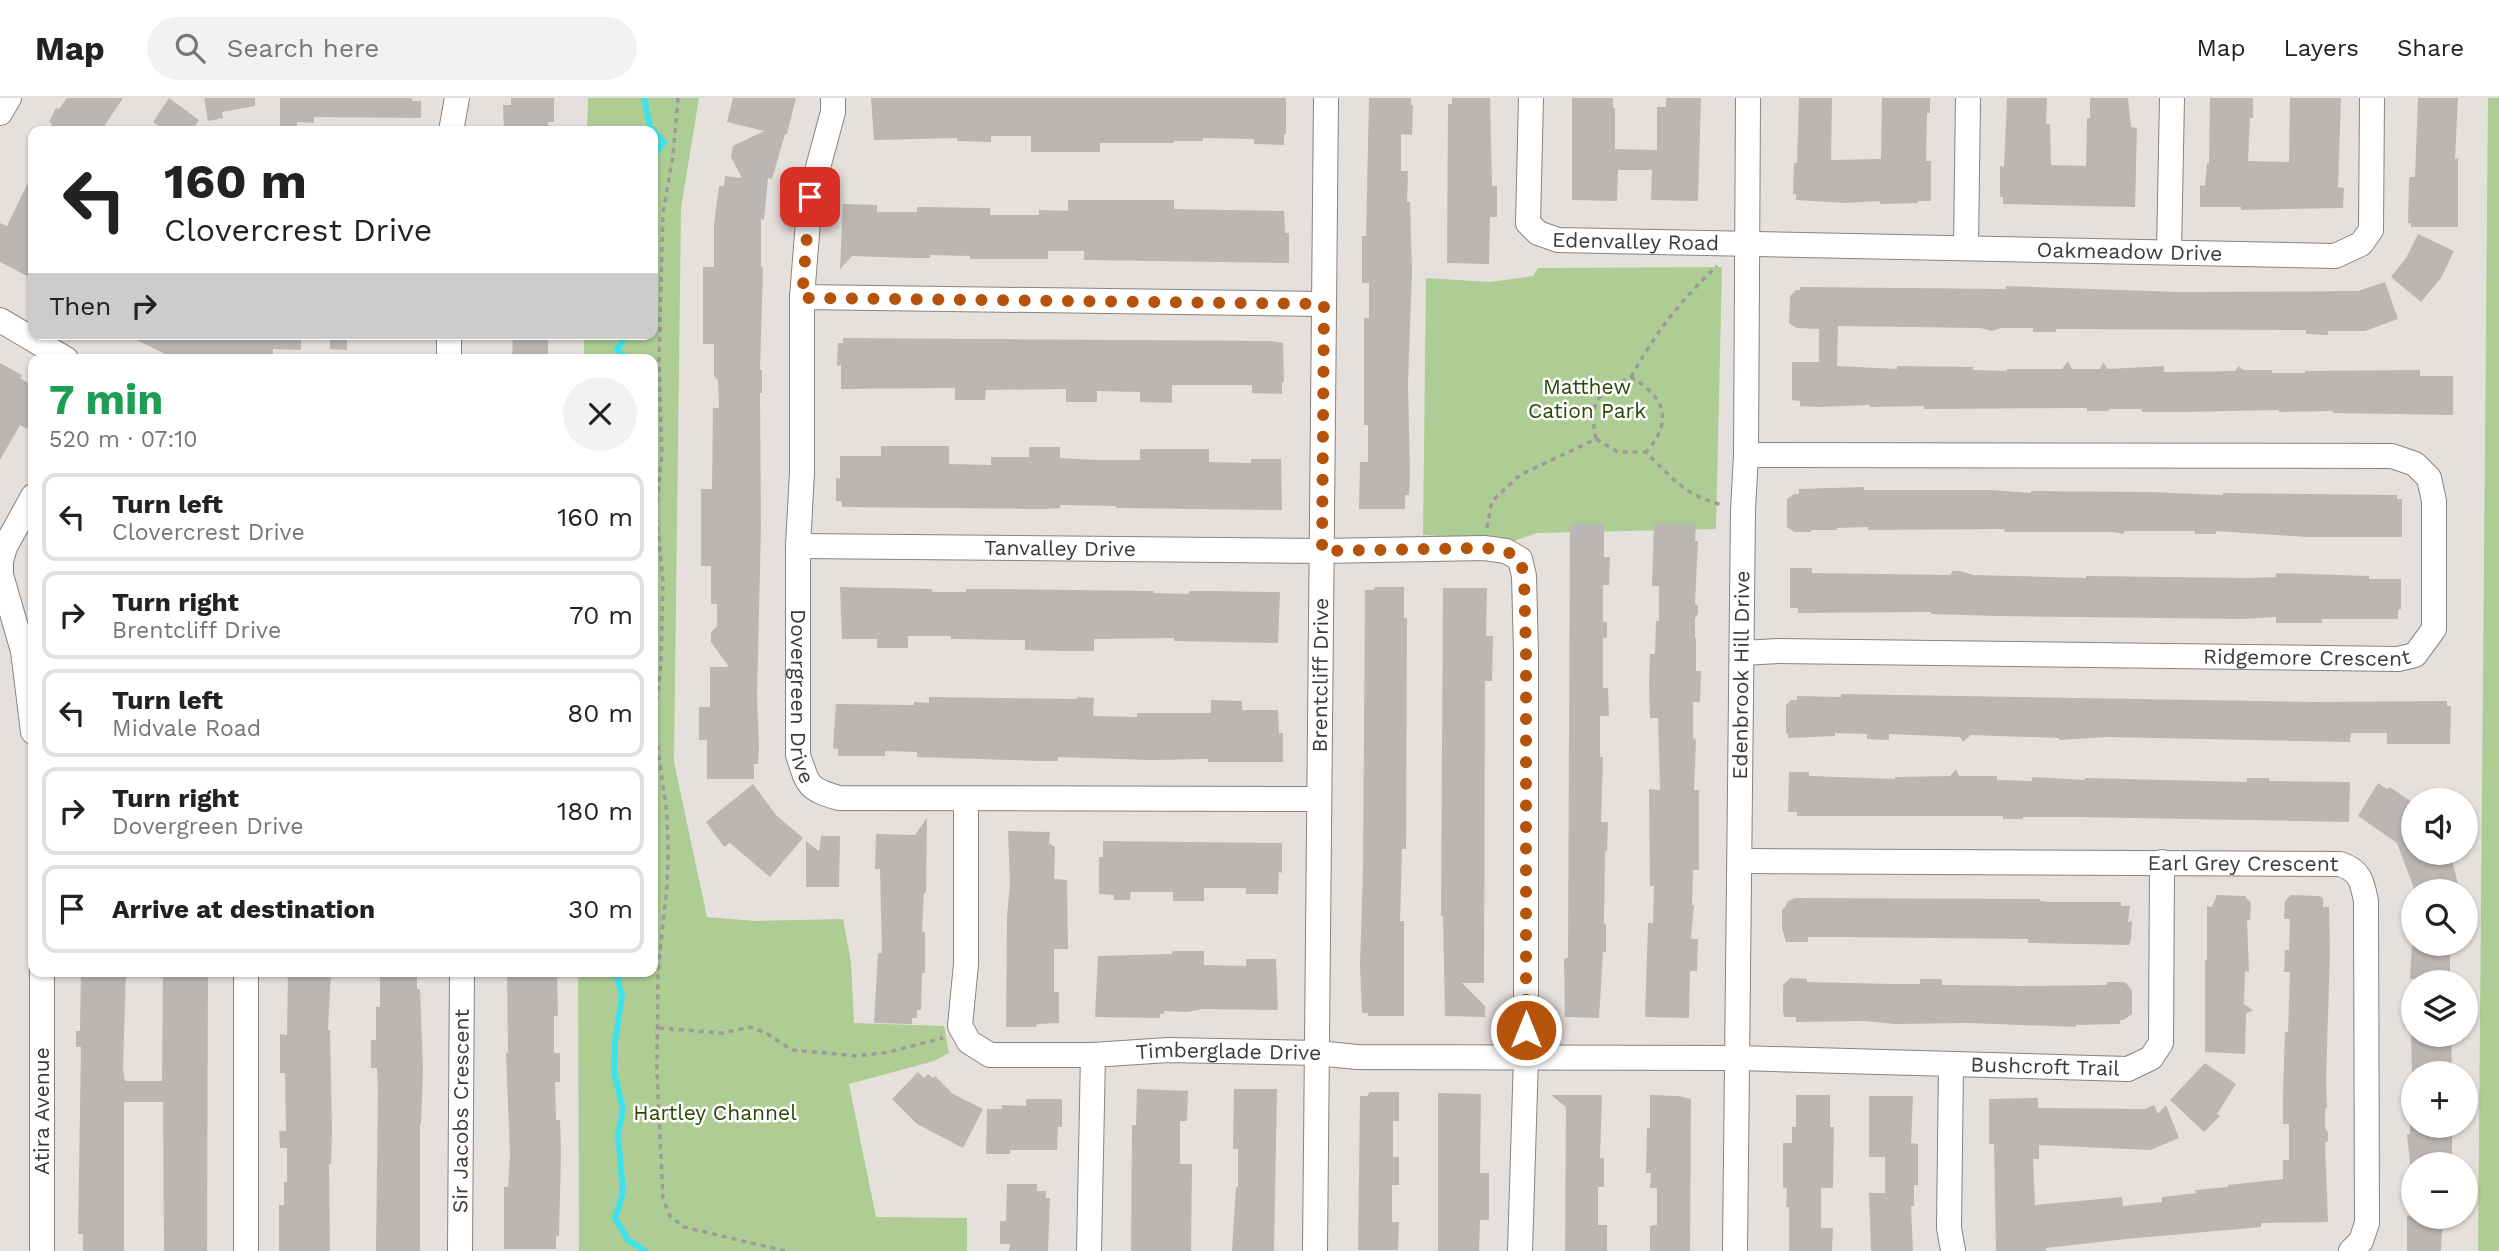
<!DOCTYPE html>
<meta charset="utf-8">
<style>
:root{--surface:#fff;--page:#f2f2f2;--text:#222;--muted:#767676;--line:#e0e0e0}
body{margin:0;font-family:"Work Sans",sans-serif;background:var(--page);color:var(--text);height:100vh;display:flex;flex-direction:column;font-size:26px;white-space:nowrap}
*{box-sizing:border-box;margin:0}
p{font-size:23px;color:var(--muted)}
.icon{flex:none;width:38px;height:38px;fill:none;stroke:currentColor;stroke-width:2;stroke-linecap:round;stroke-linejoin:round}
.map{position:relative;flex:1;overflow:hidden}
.panel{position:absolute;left:28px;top:256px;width:630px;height:623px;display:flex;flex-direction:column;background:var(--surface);border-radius:14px;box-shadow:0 2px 5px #0004}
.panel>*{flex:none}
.guide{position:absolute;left:28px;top:28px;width:630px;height:214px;border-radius:14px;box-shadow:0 2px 5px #0004;background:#fff;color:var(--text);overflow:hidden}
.buttons{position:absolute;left:2401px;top:690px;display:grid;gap:14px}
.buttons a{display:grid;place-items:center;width:77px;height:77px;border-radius:50%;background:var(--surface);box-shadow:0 2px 5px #0004;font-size:35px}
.pin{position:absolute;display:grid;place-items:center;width:60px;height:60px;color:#fff;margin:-30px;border-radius:14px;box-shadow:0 4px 10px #0006}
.me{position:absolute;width:77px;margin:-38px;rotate:0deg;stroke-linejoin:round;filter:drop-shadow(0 0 5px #0008)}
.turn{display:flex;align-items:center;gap:24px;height:147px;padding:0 21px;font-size:32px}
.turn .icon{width:91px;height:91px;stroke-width:2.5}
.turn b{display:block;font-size:49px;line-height:60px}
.then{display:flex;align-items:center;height:66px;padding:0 21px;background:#0003;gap:14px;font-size:26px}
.round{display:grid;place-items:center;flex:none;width:74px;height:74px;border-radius:37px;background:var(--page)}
.headline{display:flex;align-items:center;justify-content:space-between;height:119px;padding:0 21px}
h1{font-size:42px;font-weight:700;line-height:52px;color:#1e9e55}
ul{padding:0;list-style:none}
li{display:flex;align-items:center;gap:21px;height:88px;margin:0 14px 10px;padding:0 7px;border:4px solid var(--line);border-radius:14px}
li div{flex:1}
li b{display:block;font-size:26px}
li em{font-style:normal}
header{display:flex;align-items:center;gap:42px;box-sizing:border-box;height:98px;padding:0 35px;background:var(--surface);border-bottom:2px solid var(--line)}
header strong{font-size:33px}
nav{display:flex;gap:38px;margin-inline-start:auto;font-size:24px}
.search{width:490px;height:63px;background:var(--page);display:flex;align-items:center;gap:18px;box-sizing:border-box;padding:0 24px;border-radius:38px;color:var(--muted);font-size:26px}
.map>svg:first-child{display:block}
</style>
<header>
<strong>Map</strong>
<div class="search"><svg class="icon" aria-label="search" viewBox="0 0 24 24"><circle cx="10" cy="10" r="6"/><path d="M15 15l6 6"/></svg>Search here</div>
<nav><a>Map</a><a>Layers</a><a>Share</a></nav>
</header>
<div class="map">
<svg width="2499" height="1153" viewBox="0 0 2499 1153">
<rect width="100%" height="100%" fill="#e6e0dc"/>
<path fill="#adcd94" d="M588 0H699L681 110 674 664 707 819 755 823 843 821 851 864 854 925 944 928 949 955 934 963 849 986 876 1119 967 1120V1153H579L578 873H653V261H584V236H653V33H587Z
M2488 0H2499V1153H2478Z
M1722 169 1716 431 1537 435 1514 443 1423 437 1426 180 1490 184 1533 178 1538 170Z"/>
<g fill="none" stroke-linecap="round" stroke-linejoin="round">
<path stroke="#3fe2ec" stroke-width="6" d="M644 0 650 29 664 44 653 59
M627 261 617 251 627 236
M618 873 616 875 622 898 615 943 614 974 623 1011 618 1036 623 1095 615 1120 628 1142 645 1153"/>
</g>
<path fill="#bbb6b3" d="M67 0H123L101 33H48L52 26 49 24 56 10 59 11Z
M169 0 199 22 192 33H165L153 24Z
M204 0H255V8L222 14 223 20 208 23Z
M280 0H412V3H421V20L314 19V25L297 24V29H280Z
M511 0H554V24H548V33H504L503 7H511Z
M733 0H796L787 36H785L772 81 768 80 764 122 761 121V169H763L760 272H762V295H760L761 429 757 598 759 648 758 666H754V681H707V642H699V609H710V569H729L711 544V534L717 528V506H711V468H701V391H712L713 310H719L718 282 714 278V246H703V169H714V126L719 88H724L725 78 742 80 731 59 733 48 764 33 727 24Z
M871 0H1286V36H1284V47L1254 46V41L1203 40V43H1174V45H1100V54H1031V38H991V44L957 43V40L874 42Z
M1369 0H1411V7H1413L1412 37 1401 36V73H1408L1407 104H1410L1412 173 1408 285 1410 377 1409 397H1405V411H1359L1360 364H1368V327H1364V220H1369V185H1362V138H1366Z
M1452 0H1490L1492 88H1497V119H1490L1489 166 1447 165 1448 6H1452Z
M1572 0H1613V10H1615V51L1657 52V9H1666V0H1701L1698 103 1651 102 1652 72H1618L1617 103 1572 102Z
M1799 0H1832L1831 62 1881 61 1882 0H1930V15H1927L1926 63H1931V103H1918V105L1880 106V103L1846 105 1796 102V96H1793L1794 65H1797Z
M2007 0H2047L2046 26H2050L2051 67 2086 68 2087 20H2090V0H2128L2131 29 2137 30 2135 109 2003 106V99H2000V68L2004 69Z
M2210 0H2253V20H2250L2248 63 2289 64 2290 0H2341L2338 89 2344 90 2343 110 2241 112V109H2200V87L2205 88 2207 65H2209Z
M2418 0H2458L2455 61 2458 60V129H2411V125H2408L2409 82 2410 79H2415Z
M33 74V181L0 164V125L7 128Z
M1068 102H1174V111L1284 113 1285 135H1289V165L1084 162V153H1048V161H970V158L930 157V160H909L852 158 840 171 843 106 877 107V114H917V109L990 110V117H1039V112L1068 113Z
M2418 136 2454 153 2441 180 2421 204 2391 179 2406 160Z
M2385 184 2398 221 2365 233H2328V237L2306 236V232L2056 231V234H2033V230H2001L1992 233 1980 230 1838 228 1837 268 1897 271V268L1973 269V272L2007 273 2006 271H2062L2068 263 2072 271H2100L2103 265 2108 271 2164 268V274L2235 273 2239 268 2243 272H2272V275H2305V273L2420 272V278H2453V317L2333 315V313L2279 314V312L2181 314H2142V311H2109V313H2087V310L1924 311V308L1870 309V307L1816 309 1800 308V303L1792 302V264H1819V231L1796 230 1789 225 1790 198 1796 192H1800V189L2006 191V188L2179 194 2358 193Z
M125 236H301V252L273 251V261H175Z
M330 236H347V252L330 251Z
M513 236H548V261H512Z
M843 240 1271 243 1283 245 1284 284H1282V296L1252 295V287H1172V305L1140 304V294L1097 293V304H1066V291L986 292 985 302H955V290L841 291V267L837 268 838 245H843Z
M0 265 22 277 20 280 33 288V320L27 331 20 327 0 362Z
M881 348H949V366L991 367V359H1029V349H1060V360L1098 362H1140V351H1209V364L1251 365V361H1281L1282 412 1116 410V408L1060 407V410L1044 411 842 409 841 403H836V380L840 381V358H881Z
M1864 389V392H1991L2031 395V393L2150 394 2223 397V395L2397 397V401H2402V439H2307L2216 433V436H2195V433H2125L2123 436 2114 434H2004L2005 431 1868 432V429L1837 430V432H1811V434H1795L1787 429V401L1794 396H1799V391Z
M1570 426H1604V459H1610L1609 487H1603V524H1607V540H1603V590H1608L1609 618H1600V659H1603L1601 724H1608L1607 753H1605L1604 826H1606V854H1603L1599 920 1565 919 1564 862 1568 859Z
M1654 426H1696L1695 443H1698L1695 506 1698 508V516L1695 520V540H1696V573H1701L1700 604H1693V640L1696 642 1694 692H1699V772H1693L1692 807H1694L1691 841H1698L1697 873H1690L1689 920 1645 919 1648 825H1653L1654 788H1650L1649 691 1660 692 1658 620H1650L1649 585 1650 556H1655L1656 523H1659V488H1652Z
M1790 470H1812V475L1950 477 1953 473H1960L1973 477 2086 480V478L2249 480 2276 479V475L2369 478V481H2401V511L2398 512V521H2322V525H2276V519L2243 521 1998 518 1931 516V514L1798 515V510H1790Z
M840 489 932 491V494H966V491H987L1154 493V495L1189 496V493H1206L1280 494 1278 545 1174 543V540L1094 541V553H1063L1025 552V542L951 541V538H908V550H877V541H842Z
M1376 489H1404V520H1407L1406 751H1402L1400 823H1404V918H1368V915H1362L1360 868 1363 772 1365 492H1373Z
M1443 490H1487L1486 538H1493L1492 583H1485L1484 885H1462L1485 908V919L1445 918 1443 818H1441Z
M1841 596 2314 604 2447 603V608H2451L2450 646H2387V635H2351L2350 644 2107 639 2060 642 2058 640 1971 637 1963 644 1960 639 1889 636V642L1867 641V636L1835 635V638L1788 640V636L1786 635V607L1791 602H1797V598L1841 599Z
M929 599 1077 601V599L1094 600 1093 618 1137 619V615H1211V602L1242 603V612H1278L1279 635H1283V664H1208V661L1149 662 1058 659V663H1040L917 659V654L885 653V658H838V651L833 650 836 606 914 607V604L929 605Z
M1956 671 1959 678H1997V682L2032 683V679L2085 682V680L2247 684V680H2269V683L2350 684 2349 724 2078 719H2023V721H2003V718H1797V714H1788L1789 674H1809V678L1895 681V679L1950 678Z
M2378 685 2387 691 2390 689 2413 705V754H2450L2459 790 2448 793H2415L2397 745 2358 718Z
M753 686 776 717 803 740 770 779 730 745 724 749 706 724Z
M927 720 926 795H924L922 834H925V875H922L921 912H917V920H912V926L874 925 878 855H882L880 771H875L876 736 915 737Z
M1008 733 1050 734 1049 745 1055 749 1054 781 1067 782 1068 851H1054V894H1059V925L1037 926 1036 929H1006L1007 819 1010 785Z
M821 738H840L839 789H806V743L819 753Z
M1103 743 1282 745V775L1279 774 1278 796H1246V790H1204V803H1173V794H1131L1130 802H1114V797L1099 796V759H1103Z
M2217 797 2245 798 2251 805 2250 822H2247L2249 874 2245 873 2244 906 2253 912 2246 916 2245 956 2205 954V862H2207V808L2212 809Z
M2291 797 2319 798 2323 800V809H2329L2330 853 2326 982 2327 1010 2325 1011V1030L2328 1034V1043L2325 1045 2328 1124 2261 1125V1129L2126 1141 2046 1150V1153H1996L1994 1046H1989V1001L2038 1000V1010L2145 1011 2154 1007 2158 1016 2166 1007 2179 1040 2150 1052 2039 1047V1061H2033L2035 1107 2122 1099 2123 1108 2162 1104V1099L2196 1095 2195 1092 2228 1089V1087L2283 1081V1062H2289V1026H2283V994L2285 934H2288L2290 874H2284L2285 852H2289L2290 821H2284L2285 803Z
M1795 800 2040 801V803L2050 804H2121V808H2130L2128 824 2132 823 2131 841 2129 847 2028 845V841L1838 839H1808V844H1786L1782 830V812L1786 808 1787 804Z
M2412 845H2450V881H2410Z
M1173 853H1204V867L1246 868V861H1276L1278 912 1203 911 1187 914 1164 913V916H1160V920L1095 919 1098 858 1172 856Z
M81 873H126L123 970 125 983H162L163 873H208L207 1153H164L163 1004H124V1153H83V1136H78L81 949H76V933H80Z
M288 873H331L328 932H330L332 1033 331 1066H329L330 1153H279V1107H284V1084H287V1050H280L279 1033H286L285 975H280V936L287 937Z
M507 873H557L558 918H554V955H560V984H555L556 1022H560L561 1056 559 1138H556V1151H504V1089H508L510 1056 506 955H508Z
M380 876H417V891H420L423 972 421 1026H420V1153H376L378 993 377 970H371V942H376V909H380Z
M1790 880 1807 881V884L1893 886H1920V881H1942V887L2023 888 2107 887V884H2125L2132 892V916L2124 922H2120V926L2076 927V929L1968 925 1896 926 1865 923 1796 924V919H1785L1783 914V887Z
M2411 936H2451L2452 975H2412Z
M2205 965 2236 986 2217 1016 2220 1018 2204 1034 2170 1002Z
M918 974 924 980 928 976 933 980 935 978 953 996 983 1011 963 1050 917 1026 892 1001Z
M1137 991 1188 993 1187 1023H1180V1066H1192L1191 1153H1131L1132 1027H1136Z
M1234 991H1277L1274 1153H1232L1236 1089H1238V1051H1233Z
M1370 994H1399V1023H1393V1059H1399V1087H1392V1124H1399L1398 1152H1358L1360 998H1367Z
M1438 995 1481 996 1480 1075H1489V1122H1480L1479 1153H1438Z
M1551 997H1602L1600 1060H1604V1089H1598V1127H1607V1153H1565L1566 1009Z
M1650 997 1679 998 1691 1001 1690 1153H1650V1128L1657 1127V1090H1650L1651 1075H1646L1647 1030H1650Z
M1796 997H1830V1029H1834L1833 1090H1821V1130H1833L1832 1153H1789V1109H1786L1787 1090H1783V1045H1792V1029H1796Z
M1869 998H1913L1911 1045 1918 1046V1087H1914V1108H1911L1913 1153H1871L1869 1095H1885V1059H1869Z
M1026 1001H1062V1029H1058L1057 1052H1010V1056H986L987 1011H1002V1007L1026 1008Z
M2410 1027H2452V1061H2449V1066H2410L2407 1036H2410Z
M1007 1086H1037V1093H1046V1100H1050L1048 1153H1009L1010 1146H1000V1123H1006Z
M2407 1118H2443L2441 1153H2407Z"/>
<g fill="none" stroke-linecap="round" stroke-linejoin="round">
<g stroke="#888380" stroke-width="26">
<g id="minor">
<path id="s1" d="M833 0V14L810 99 802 199V374L798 448V657C808 687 807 691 839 700L1318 701"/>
<path id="s2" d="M1531 0 1528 125 1538 135 1558 142 2335 158 2361 146 2371 132 2372 0"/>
<path d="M0 15 9 0"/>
<path d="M451 33 457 0"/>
<path d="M1966 149 1968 0"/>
<path d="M2169 154 2172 0"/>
<path d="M802 199 1324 206"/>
<path d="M0 222 66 261"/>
<path d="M449 236V261"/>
<path d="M33 398 5 449 1 463V477L23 553 33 634"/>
<path id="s3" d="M798 448 1322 453 1484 450 1506 453 1520 461 1524 478 1526 555V959L1520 1153"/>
<path id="s4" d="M1743 555 1778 553 2398 561 2415 557 2434 531V403L2429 380 2415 366 2392 358 1746 357"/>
<path id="s5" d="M966 701V866L960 928 969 944 990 957H1093L1168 952 1317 955 1357 959 1738 960 2128 971 2151 960 2161 945 2162 764"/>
<path id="s6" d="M1741 763 2340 766C2361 773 2362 784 2366 803L2367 1125 2361 1143 2351 1153"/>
<path d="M1951 966 1949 1130 1953 1153"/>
<path d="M42 1153V873"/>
<path d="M246 1153V873"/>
<path id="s7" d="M460 1153 462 873"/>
<path d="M1089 1153 1093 957"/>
<path id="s8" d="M1315 1153 1326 0"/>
<path id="s9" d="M1735 1153 1743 412 1746 357 1748 0"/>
</g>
</g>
<path stroke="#9f9a98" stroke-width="3.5" stroke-dasharray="5 5" stroke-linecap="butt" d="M678 0 673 57 663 115 659 264 662 355 656 414 663 483 661 568 654 623 667 716 668 753 667 788 658 873 657 975 663 1101 670 1118 684 1129 785 1153
M1631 279C1655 235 1681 202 1717 168
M1596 341C1588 302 1599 294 1631 279 1665 299 1674 323 1646 354
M1487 430 1492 403 1520 377 1596 341 1618 354H1646C1672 380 1685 398 1723 407
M653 483H663
M659 930 722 935 751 929 766 935 792 952 858 958 889 954 943 940"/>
<use href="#minor" stroke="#fff" stroke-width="24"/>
</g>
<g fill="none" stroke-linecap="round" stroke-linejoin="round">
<path stroke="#b45309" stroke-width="12" stroke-dasharray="0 21.6" d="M810 99 802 200 1324 206 1322 453 1484 450 1506 453 1520 461 1524 478 1526 555V932"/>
</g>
<g text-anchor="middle" stroke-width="5" stroke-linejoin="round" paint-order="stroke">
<g font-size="21" fill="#3c3a39" stroke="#fff">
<text dy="7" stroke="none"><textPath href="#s2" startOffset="238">Edenvalley Road</textPath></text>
<text dy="7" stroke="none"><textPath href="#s2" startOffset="732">Oakmeadow Drive</textPath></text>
<text dy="7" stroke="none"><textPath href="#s3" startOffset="262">Tanvalley Drive</textPath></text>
<text dy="7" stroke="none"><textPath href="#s4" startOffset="564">Ridgemore Crescent</textPath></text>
<text dy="7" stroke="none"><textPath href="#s8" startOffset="576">Brentcliff Drive</textPath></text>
<text dy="7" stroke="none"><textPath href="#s9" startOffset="576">Edenbrook Hill Drive</textPath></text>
<text dy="7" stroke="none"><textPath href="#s1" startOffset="602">Dovergreen Drive</textPath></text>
<text dy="7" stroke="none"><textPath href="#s6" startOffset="502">Earl Grey Crescent</textPath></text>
<text dy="7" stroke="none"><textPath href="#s5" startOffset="509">Timberglade Drive</textPath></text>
<text dy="7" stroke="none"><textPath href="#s5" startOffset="1326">Bushcroft Trail</textPath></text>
<text transform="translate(42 1013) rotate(-90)" y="7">Atira Avenue</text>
<text dy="7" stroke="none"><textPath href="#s7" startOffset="140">Sir Jacobs Crescent</textPath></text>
</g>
<g font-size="21" fill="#2a4705" stroke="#fff">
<text x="1587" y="296">Matthew<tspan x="1587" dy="24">Cation Park</tspan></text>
<text x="715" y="1022">Hartley Channel</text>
</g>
</g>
</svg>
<div class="buttons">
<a><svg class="icon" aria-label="sound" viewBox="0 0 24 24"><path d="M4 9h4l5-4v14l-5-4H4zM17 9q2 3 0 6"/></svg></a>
<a><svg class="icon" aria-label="search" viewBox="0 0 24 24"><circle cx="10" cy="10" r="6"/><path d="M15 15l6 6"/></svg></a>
<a><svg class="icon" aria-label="layers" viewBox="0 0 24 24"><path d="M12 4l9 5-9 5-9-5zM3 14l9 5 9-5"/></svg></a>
<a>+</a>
<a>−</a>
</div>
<div class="pin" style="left:810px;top:99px;background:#d93025"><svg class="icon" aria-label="arrive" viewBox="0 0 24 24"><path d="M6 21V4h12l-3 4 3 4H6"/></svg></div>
<svg class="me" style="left:1526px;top:932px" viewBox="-20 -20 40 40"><circle r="17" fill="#b45309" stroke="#fff" stroke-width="3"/><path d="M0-11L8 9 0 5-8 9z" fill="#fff"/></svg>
<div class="guide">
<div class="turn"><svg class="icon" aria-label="left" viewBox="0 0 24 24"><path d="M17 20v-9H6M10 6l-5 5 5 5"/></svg><div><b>160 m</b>Clovercrest Drive</div></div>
<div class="then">Then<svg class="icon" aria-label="right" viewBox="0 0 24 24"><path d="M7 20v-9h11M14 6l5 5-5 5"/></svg></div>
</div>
<section class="panel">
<div class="headline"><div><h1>7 min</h1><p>520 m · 07:10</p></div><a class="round"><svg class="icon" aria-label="close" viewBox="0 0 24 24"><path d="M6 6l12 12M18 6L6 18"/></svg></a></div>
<ul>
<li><svg class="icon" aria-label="left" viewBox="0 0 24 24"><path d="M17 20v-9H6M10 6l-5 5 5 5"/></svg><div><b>Turn left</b><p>Clovercrest Drive</p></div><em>160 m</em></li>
<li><svg class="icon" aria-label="right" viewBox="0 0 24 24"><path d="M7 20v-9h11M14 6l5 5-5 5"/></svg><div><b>Turn right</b><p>Brentcliff Drive</p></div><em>70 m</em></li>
<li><svg class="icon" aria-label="left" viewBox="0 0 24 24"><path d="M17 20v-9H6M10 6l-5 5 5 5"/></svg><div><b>Turn left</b><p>Midvale Road</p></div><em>80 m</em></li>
<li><svg class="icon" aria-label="right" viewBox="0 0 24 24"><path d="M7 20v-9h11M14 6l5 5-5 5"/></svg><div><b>Turn right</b><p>Dovergreen Drive</p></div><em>180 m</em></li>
<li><svg class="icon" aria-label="arrive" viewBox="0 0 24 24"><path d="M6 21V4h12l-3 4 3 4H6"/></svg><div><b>Arrive at destination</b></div><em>30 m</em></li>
</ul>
</section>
</div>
